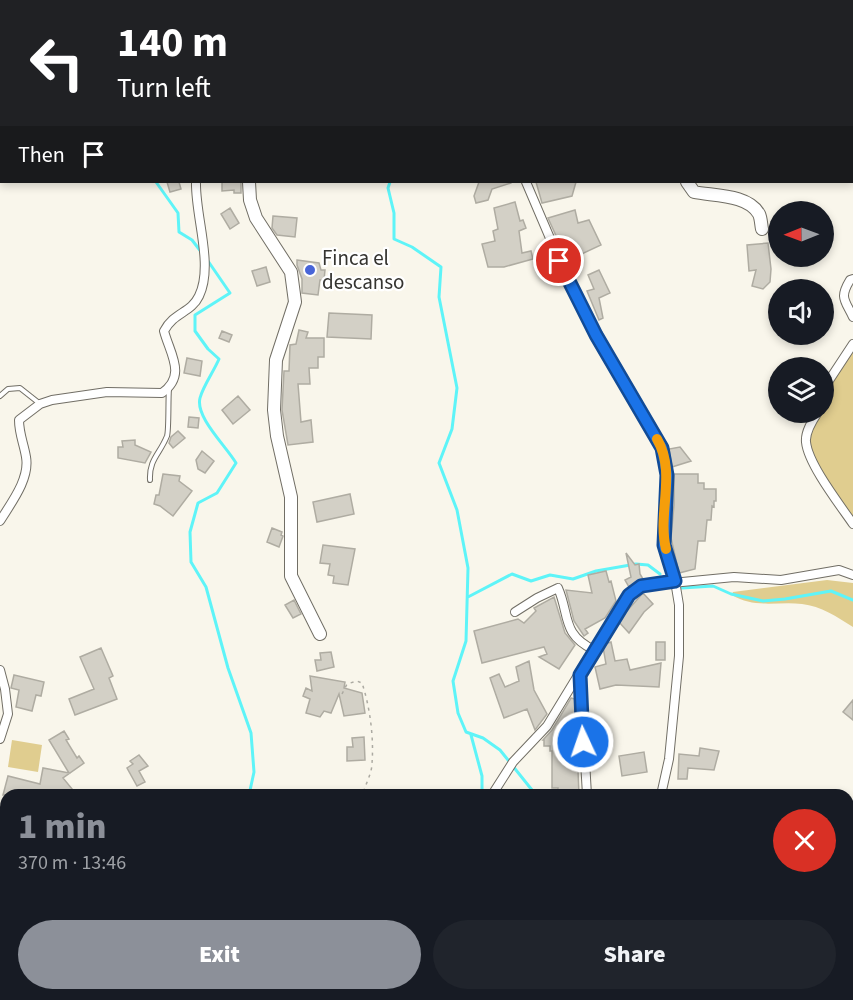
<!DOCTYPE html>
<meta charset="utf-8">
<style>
:root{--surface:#171b24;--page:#20242c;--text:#f1f3f6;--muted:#9ea1a6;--accent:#8c9099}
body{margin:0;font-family:"Source Sans 3",sans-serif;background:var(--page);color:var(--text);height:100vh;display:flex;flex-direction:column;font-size:22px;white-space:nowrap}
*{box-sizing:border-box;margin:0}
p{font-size:20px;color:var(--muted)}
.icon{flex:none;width:33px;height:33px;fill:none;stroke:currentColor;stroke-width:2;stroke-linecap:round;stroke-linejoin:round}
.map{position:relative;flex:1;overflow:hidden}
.side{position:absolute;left:0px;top:789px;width:854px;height:212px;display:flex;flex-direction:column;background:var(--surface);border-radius:18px 18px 0 0;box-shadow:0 3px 9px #0003}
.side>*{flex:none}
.hud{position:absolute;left:0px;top:0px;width:854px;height:183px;box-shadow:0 3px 9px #0003;background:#202124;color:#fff;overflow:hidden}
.needle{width:39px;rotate:269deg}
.buttons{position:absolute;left:768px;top:201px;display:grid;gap:12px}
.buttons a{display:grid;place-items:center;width:66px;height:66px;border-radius:50%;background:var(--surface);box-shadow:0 3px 9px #0003;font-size:30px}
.pin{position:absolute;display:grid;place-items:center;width:51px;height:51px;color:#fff;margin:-26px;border:3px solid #fff;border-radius:50%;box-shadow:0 2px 6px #0007}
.me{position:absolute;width:66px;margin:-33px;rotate:357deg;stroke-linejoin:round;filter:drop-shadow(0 0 4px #0008)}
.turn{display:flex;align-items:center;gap:21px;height:126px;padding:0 18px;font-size:27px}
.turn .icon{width:78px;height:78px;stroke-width:2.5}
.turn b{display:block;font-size:42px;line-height:51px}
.then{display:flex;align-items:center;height:57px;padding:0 18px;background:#0003;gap:12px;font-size:22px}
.round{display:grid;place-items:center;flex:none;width:63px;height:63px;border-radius:32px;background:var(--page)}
.headline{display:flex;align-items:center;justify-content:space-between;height:102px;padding:0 18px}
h1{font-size:36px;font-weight:800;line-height:45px;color:var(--accent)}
.primary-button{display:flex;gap:12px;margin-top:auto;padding:12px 18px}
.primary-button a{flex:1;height:69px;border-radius:36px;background:var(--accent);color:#fff;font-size:24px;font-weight:800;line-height:69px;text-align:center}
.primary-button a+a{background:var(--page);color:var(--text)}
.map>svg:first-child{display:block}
</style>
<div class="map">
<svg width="853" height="1000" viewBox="0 0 853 1000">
<rect width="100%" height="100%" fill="#f9f6eb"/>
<path fill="#fce7e4" d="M689 995H715L717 1000H691Z"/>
<path fill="#e0cd8f" d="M853 344V524L808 451 809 426 818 413 824 412V395Z
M827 580 853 583V627C837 617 821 606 802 604 778 601 755 609 732 595L733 592Z
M12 740 42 745 38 772 8 767Z"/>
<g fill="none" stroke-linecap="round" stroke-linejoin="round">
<path stroke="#5ef4f8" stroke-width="3" d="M108 0V2
M279 0 280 2
M156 182 178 213 179 232 192 240 202 253
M390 182 388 188 394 213V239L412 247 441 267 439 297 457 388 452 429 439 463 457 510 468 568 466 641 453 681 458 713 466 732 483 738 500 750 536 795
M208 261 230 293 195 315V331L208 349 219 359C214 371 203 386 200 398 195 417 226 446 236 463L217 493 198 503 190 532 191 562 206 587 228 668 251 733 254 772 249 795
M682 588 713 586 731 594 763 601 785 599 831 591 853 600
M468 597 512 574 531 581 550 575 573 579 596 571 636 564 648 565 660 574
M471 735 482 776V795
M146 994 147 1000
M578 994 579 1000
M401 1000 403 994"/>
</g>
<path fill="#d3d0c6" stroke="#afaca2" stroke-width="1.5" d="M167 182H179L181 189 170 192Z
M222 182H241V193H234V190L222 191Z
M479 182H511V183L492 189 488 200 476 203 474 196Z
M536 182H576L572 196 542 203Z
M515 202 520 221 523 220 526 228 519 231 522 253 531 251 533 259 504 267H488L482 244 495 241 493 231 498 229 494 208Z
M230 208 239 223 230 229 221 214Z
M575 210 578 223 589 220 601 245 573 258 563 238 558 240 548 218Z
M273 216 297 218 295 237 277 235 272 228Z
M768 243 771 269 770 282 763 289 752 286 756 270 749 271 747 245Z
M297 260 319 263 321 270H325L324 280H320L318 295 302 293V279L297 265Z
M266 267 270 282 257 286 252 271Z
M599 270 610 293 599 298 603 318 599 320 587 291 594 289 588 275Z
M329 313 372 315 371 339 327 337Z
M299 330 308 332 306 338H324V357H318V368H309L310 384H298L301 422 311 420 313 442 288 445 282 410 284 371H289L290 345 296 344Z
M222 331 232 335 229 342 219 338Z
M187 358 202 361 200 376 184 373Z
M238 396 250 410 233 424 222 410Z
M189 417 199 418 198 428 188 427Z
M178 431 185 438 173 448 169 443 171 437Z
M135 440V445L151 452 145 463 118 458V447H123L122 441Z
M680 447 691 461 672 467 669 449Z
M202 451 214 461 205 473 198 469 196 460Z
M163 474 180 476 179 481 192 491 173 516 160 506 154 504 156 495H159Z
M674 474H698V483H704V489H716V501H714V507L712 506 711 520H707L705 541H698L695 569 679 573 671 538 674 505Z
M350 494 354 514 317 522 313 502Z
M272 528 282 532 281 535 283 536 279 547 267 542Z
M323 545 355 549 348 585 333 583 334 576 328 575 330 564 320 563Z
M626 553 635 565 639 564 640 574 643 579 629 587 625 580 631 577Z
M606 571 609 582 611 581 616 601 605 618 585 629 588 633 584 636 574 621 566 590 592 593 588 575Z
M643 593 653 604 644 612 629 633 618 621Z
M554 597 565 633 575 645 559 669 539 657 547 654 544 647 482 663 474 631 518 619 524 623 536 611 534 608Z
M294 600 301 614 293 618 285 605Z
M611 642 615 661 627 659 630 670 661 663 659 687 616 685 600 689 595 667 606 664 603 647 605 644Z
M656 642H665V660H656Z
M101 648 113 676 109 678 117 699 75 715 69 699 94 689 80 657Z
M331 652 334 667 317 671 315 660H321L320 653Z
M529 661 534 690 547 714 535 730 527 709 504 718 490 678 499 674 505 687 519 681 516 667Z
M14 675 44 682 41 696 36 695 32 711 16 707 19 690 11 688Z
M310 676 345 682 344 688 362 693 365 713 344 716 339 694 331 713 324 711 320 717 306 713 310 699 303 696 306 688 312 691Z
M571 698 575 699 579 795H557L558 788H552V751H550V746H544V740H543L552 730Z
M853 700V720L843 712Z
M64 731 69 739 66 740 77 758 79 756 84 763 63 778 77 795H3L8 776 40 784 43 768 69 773 49 740Z
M364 737 365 760 347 761V747H353L352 738Z
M700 748 719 751 714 770 688 768 687 779H678L679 754 699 756Z
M644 752 647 772 622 776 619 756Z
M139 755 148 766 139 771 145 782 137 786 127 768 133 764 130 761Z"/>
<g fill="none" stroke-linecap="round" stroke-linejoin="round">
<g stroke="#716e65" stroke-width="6">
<path id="lane" d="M0 396 8 389 20 388 39 403
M150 480C149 459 160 454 167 436 169 430 168 399 169 389
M298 1000 299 994"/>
</g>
<g stroke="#716e65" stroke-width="10">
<path id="street" d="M419 0 421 2
M154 2 155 0
M526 182 567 278 595 335 662 448 667 475 664 545 675 581 679 605V656L669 759 661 795
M853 279 850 280C839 298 845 300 853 317
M824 395 826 385 853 344
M818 412C812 421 805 432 806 442 808 464 840 505 853 524
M0 521C11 503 30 479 26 457 24 444 19 434 19 420L40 404 52 400 107 392 162 393C187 375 170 354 164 331 174 312 191 313 199 296 214 265 195 216 196 182
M515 612 537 598 558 588C570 615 561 634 594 650
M0 670 5 689 8 714 0 739
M580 675 587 795
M492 795 513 762 547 726 619 608 629 595 641 586 734 577 781 580 839 570 853 575
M627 994V1000
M728 994 734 1000
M345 1000 348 994
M500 1000V994"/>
</g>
<g stroke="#716e65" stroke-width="14">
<path id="secondary" d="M234 0V2
M249 182 250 200 256 218 291 272 295 302 276 360 274 410 277 436 291 497V576L320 634
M687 182 694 192C713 196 748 194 759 214 761 218 761 224 762 229
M332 994 336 1000"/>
</g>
<path stroke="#acaaa2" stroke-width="1.5" stroke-dasharray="3 4.5" stroke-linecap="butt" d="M342 694 347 684 357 681 362 683C370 707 374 738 372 763 372 774 365 784 363 795
M429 995 445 997V994"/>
<use href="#lane" stroke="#fff" stroke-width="4"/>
<use href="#street" stroke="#fff" stroke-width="8"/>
<use href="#secondary" stroke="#fff" stroke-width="12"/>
</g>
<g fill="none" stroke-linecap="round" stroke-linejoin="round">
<g stroke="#114b97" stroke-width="15">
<path id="route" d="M559 261 596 335 662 448 667 475 664 545 675 581 641 586 629 595 580 675 583 742"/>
</g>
<use href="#route" stroke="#1a73e8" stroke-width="10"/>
<path stroke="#f59e0b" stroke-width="10" d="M657 439C677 473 657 513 666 549"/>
</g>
<circle fill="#4865d8" stroke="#fff" stroke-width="2" cx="310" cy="270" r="6"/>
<g text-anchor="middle" stroke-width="4.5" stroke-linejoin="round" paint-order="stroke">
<g font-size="21" fill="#353430" stroke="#fff" text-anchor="start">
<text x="322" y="265">Finca el<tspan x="322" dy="24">descanso</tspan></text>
</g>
</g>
</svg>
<div class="buttons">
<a><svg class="needle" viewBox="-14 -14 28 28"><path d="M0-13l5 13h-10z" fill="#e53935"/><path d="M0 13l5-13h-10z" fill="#9ea1a6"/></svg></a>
<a><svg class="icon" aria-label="sound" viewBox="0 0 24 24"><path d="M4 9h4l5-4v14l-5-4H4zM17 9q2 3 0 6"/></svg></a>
<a><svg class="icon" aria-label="layers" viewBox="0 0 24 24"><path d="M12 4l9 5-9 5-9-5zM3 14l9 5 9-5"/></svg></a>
</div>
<div class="pin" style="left:559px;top:261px;background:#d93025"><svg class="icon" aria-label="arrive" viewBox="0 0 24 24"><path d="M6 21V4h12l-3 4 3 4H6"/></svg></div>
<svg class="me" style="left:583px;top:742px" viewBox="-20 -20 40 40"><circle r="17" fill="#1a73e8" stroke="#fff" stroke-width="3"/><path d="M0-11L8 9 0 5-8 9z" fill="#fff"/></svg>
<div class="hud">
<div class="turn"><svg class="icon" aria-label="left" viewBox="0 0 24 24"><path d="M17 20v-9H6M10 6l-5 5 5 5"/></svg><div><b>140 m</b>Turn left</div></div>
<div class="then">Then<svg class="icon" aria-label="arrive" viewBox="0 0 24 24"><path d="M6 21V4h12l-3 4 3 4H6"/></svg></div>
</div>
<section class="side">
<div class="headline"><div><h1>1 min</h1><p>370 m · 13:46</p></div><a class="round" style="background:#d93025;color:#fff"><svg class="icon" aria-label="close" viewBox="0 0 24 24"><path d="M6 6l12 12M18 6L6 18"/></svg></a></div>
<div class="primary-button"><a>Exit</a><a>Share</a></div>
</section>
</div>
